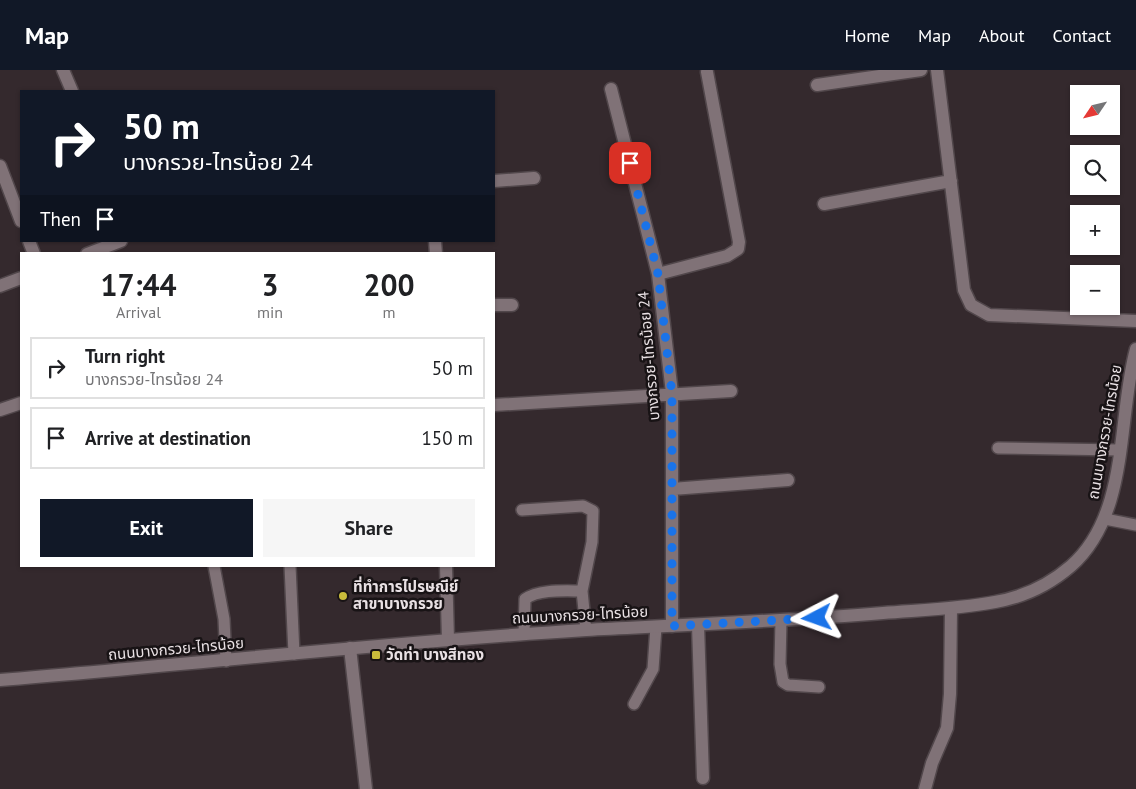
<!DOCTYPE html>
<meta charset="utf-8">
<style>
:root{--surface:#fff;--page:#f6f6f6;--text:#202124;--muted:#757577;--line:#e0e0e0;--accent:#111827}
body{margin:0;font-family:"PT Sans","Noto Sans Thai",sans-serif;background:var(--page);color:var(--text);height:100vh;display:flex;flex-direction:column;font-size:19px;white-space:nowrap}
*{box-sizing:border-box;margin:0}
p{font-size:16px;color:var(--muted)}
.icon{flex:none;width:28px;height:28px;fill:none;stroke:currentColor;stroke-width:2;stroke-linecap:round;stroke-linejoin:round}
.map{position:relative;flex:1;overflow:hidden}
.sheet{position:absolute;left:20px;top:182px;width:475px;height:315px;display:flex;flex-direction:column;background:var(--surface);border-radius:0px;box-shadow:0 1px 4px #0004}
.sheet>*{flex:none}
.hud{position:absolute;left:20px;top:20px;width:475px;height:152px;border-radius:0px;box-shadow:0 1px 4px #0004;background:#111827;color:#fff;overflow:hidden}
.needle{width:32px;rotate:235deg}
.fabs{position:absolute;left:1070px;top:15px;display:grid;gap:10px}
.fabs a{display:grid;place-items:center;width:50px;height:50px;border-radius:0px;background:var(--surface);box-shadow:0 1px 4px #0004;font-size:25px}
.pin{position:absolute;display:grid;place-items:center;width:42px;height:42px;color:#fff;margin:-21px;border-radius:10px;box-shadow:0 2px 8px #0006}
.me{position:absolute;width:55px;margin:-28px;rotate:266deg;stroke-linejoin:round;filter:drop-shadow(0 0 4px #0008)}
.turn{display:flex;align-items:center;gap:18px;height:105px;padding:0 20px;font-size:22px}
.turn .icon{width:65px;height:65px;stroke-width:2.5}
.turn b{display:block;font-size:35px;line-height:42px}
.then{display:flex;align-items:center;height:48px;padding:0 20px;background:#0003;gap:10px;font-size:19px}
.eta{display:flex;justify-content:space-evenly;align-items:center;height:85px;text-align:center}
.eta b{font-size:30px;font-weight:600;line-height:35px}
.action{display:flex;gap:10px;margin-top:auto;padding:10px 20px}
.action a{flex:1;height:58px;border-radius:0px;background:var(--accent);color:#fff;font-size:20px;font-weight:600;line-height:58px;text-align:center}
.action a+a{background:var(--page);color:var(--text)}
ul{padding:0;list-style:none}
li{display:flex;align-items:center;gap:15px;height:62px;margin:0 10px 8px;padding:0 10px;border:2px solid var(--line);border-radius:0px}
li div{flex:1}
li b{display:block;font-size:19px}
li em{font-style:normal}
header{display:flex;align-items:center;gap:30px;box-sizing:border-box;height:70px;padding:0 25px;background:var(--accent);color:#fff}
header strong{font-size:24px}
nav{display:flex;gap:28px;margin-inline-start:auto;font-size:18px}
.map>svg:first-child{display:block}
</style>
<header>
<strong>Map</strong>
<nav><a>Home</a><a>Map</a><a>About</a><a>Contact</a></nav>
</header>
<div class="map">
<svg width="1136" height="719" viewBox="0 0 1136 719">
<rect width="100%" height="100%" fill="#34292d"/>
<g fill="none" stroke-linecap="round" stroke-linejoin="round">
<g stroke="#51474b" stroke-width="14">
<path id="service" d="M998 378 1119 380
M522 440 583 436 593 441 592 472 582 521
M1105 449 1136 455
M214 496 224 549 226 591
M290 496 294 584
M781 550 780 594 783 612 788 615 819 617
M524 564 525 529C539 519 565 521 582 521L586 560
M634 634 653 599 656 557"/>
</g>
<g stroke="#51474b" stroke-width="15">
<path id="minor" d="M63 0 72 21
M937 0 964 220 971 235 989 245 1136 251
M817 15 921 0
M611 19 658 204 672 323V556
M0 96 21 151
M494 111 534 108
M824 134 951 111
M29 171 34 184
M435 171 436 184
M87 184 121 171
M658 204 727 186 738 179 739 172 707 2
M0 216 21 208
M494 235H512
M494 335 731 321
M0 340 21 333
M672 419 788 410
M446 496 448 570
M698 555 703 708
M350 578 366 719
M925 719 932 693 947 658 950 624 951 538"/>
</g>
<g stroke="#51474b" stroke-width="15">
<path id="secondary" d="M0 610C195 594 390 572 586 560 685 555 784 551 883 543 920 540 958 539 995 532 1024 527 1049 515 1071 496 1130 444 1117 348 1136 279"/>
</g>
<use href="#service" stroke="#807277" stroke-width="11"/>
<use href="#minor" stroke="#807277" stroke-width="12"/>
<use href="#secondary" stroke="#807277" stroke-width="12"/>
</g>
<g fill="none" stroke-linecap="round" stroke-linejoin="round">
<path stroke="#1a73e8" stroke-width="9" stroke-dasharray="0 16.2" d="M630 93 658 204 672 324V556L817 548"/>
</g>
<g fill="#c8bb3b" stroke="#181315" stroke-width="2">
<circle cx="343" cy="526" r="5"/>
<rect x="371" y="580" width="10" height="10" rx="2.5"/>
</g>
<g text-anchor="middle" stroke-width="5" stroke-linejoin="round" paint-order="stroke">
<g font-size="15" fill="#e9e1e4" stroke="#181315">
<text transform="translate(649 286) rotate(-95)" y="5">บางกรวย-ไทรน้อย 24</text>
<text transform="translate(1105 362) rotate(-80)" y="5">ถนนบางกรวย-ไทรน้อย</text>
<text transform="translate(580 545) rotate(-3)" y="5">ถนนบางกรวย-ไทรน้อย</text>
<text transform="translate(176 579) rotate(-5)" y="5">ถนนบางกรวย-ไทรน้อย</text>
</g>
<g font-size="15" font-weight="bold" fill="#e9e1e4" stroke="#181315" text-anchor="start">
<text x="353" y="522">ที่ทำการไปรษณีย์<tspan x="353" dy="17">สาขาบางกรวย</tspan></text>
<text x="386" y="590">วัดท่า บางสีทอง</text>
</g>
</g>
</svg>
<div class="fabs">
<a><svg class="needle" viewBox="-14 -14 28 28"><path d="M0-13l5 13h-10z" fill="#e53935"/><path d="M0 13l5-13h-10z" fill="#757577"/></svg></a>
<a><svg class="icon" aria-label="search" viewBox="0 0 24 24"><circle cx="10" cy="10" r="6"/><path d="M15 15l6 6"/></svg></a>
<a>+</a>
<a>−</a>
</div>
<div class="pin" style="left:630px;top:93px;background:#d93025"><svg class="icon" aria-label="arrive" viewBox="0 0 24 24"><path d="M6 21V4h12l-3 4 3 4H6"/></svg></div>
<svg class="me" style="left:817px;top:548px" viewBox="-20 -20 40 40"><path d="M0-17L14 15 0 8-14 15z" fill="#1a73e8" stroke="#fff" stroke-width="4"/></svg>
<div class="hud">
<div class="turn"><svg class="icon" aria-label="right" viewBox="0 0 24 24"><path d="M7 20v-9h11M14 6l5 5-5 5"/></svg><div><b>50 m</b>บางกรวย-ไทรน้อย 24</div></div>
<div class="then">Then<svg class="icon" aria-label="arrive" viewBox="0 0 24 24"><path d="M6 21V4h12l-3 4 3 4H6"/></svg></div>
</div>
<section class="sheet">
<div class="eta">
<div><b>17:44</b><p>Arrival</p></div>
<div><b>3</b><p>min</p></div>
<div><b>200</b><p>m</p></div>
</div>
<ul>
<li><svg class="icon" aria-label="right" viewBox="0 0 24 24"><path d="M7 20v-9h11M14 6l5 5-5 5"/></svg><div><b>Turn right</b><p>บางกรวย-ไทรน้อย 24</p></div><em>50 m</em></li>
<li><svg class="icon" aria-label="arrive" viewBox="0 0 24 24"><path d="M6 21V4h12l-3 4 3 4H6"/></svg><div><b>Arrive at destination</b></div><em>150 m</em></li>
</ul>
<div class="action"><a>Exit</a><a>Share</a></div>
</section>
</div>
